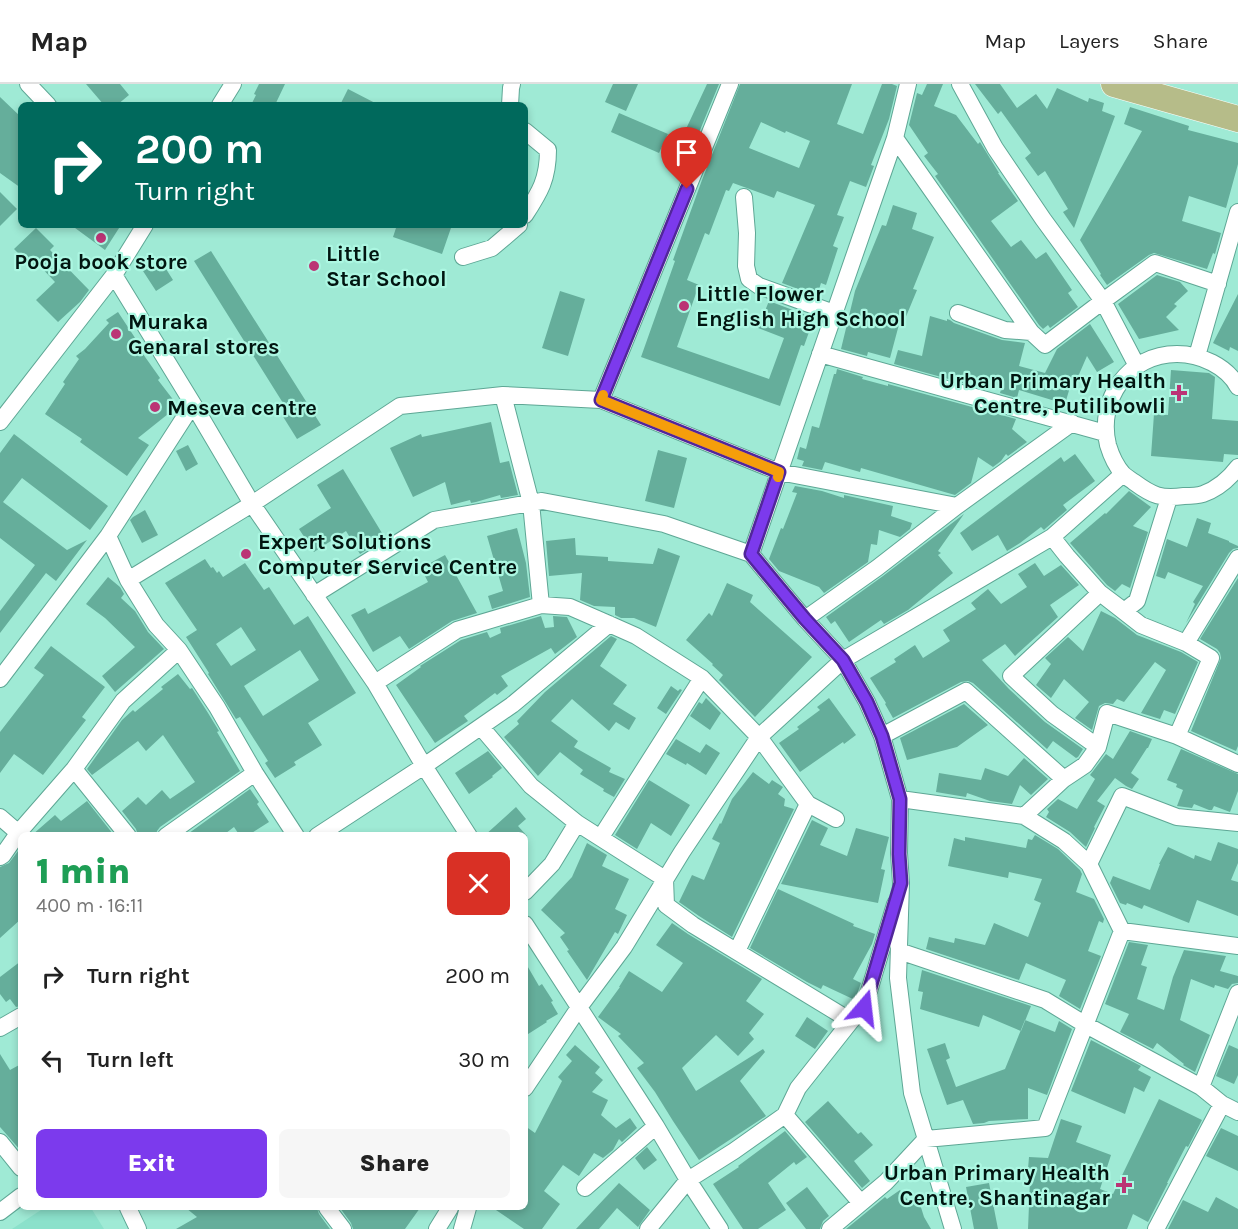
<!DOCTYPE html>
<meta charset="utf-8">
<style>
:root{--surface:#fff;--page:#f6f6f6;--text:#222;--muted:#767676;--line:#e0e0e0;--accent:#7c3aed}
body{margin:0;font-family:Karla,sans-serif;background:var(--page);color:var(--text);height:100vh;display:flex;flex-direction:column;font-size:22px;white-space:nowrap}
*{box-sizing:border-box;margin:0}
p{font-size:20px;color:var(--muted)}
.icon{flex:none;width:33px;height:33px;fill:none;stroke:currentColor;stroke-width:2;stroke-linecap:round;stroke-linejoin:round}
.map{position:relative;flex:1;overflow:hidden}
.drawer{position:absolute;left:18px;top:748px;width:510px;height:378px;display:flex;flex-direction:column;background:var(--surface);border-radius:9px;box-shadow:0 3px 9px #0003}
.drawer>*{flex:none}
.top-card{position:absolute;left:18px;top:18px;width:510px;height:126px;border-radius:9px;box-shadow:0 3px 9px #0003;background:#00695c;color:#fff;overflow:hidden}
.pin{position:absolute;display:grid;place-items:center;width:51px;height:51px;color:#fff;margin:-62px -26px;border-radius:50% 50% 50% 0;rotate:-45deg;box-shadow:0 0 6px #0007}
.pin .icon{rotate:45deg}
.me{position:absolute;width:66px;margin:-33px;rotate:17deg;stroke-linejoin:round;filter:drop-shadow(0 0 4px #0008)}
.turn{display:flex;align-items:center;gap:21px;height:126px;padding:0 18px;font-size:27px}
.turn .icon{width:78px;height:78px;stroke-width:2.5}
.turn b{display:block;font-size:42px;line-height:51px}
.round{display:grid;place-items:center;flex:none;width:63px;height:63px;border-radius:9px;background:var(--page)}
.headline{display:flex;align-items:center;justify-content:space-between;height:102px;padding:0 18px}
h1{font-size:36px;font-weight:800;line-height:45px;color:#1e9e55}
.cta{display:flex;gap:12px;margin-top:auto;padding:12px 18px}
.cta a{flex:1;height:69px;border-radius:9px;background:var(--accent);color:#fff;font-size:24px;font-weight:800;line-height:69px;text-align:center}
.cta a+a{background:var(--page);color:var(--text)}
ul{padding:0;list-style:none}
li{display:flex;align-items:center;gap:18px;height:84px;padding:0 18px}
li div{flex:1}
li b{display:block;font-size:22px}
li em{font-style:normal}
header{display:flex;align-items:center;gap:36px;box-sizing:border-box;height:84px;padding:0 30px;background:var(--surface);border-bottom:2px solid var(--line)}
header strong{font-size:28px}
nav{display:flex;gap:33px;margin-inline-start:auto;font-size:21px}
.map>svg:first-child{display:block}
</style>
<header>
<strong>Map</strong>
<nav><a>Map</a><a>Layers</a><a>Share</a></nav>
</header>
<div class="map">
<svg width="1238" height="1145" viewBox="0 0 1238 1145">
<rect width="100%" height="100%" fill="#9fead5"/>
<path fill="#8be1cb" d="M44 1124H91L104 1145H12Z"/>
<path fill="#65ae9b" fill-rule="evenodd" d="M86 0H120L129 11 117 21H104Z
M259 0H285L275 21H251L256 11 254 10Z
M613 0H638L626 27 605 18Z
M707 0H719L698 51 686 45Z
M740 0H852L837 40 863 50 882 0H892L897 2 889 35 871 81 874 82 866 103 850 97 837 131 844 133 833 162 838 164 826 201 821 199 817 212 782 199 815 121 777 107 774 114 733 99 729 107 726 106 709 151 705 149 687 196 699 201 677 263 769 295 784 254 758 244 769 217 814 234 804 262 801 261 780 322 641 273 675 177 673 176 702 96ZM761 38 785 49 786 47 810 57 799 84 749 64Z
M927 0H943L934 22 956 31 978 60 980 58 999 89H998L1018 117 991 137 1011 163 1021 156 1036 175 1046 168 1072 206 1068 209 1078 223 1050 244 1048 241 1043 245 1039 241 935 92 938 90 924 72 928 69 909 41 917 9 922 11Z
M975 0H1000L1017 24 1036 10 1047 25 1057 4 1088 18 1089 14 1104 19 1102 27 1115 32 1074 144 1063 128 1068 125 1045 87 1038 92 1025 74 1031 69 1001 27 998 30Z
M348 5 379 21H340Z
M0 13 21 33V104L0 89Z
M1130 23 1189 42 1188 46 1238 59V80L1226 124 1189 112 1182 137 1221 149 1215 170 1213 169 1207 185 1154 169 1149 171 1107 201 1100 191 1101 190 1080 156 1142 47 1124 40Z
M619 29 668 50 659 69 611 48Z
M0 108 17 125 0 142Z
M893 121 917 129 912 145 934 153 913 205 917 206 905 235 901 233 890 274 868 268 867 272 841 265 855 207 882 141 886 142Z
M71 141H121L105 166Z
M397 141H452L442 170 393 153Z
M36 144 54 162 50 166 89 206 80 218 58 238 36 216 55 198 37 179 32 183 14 165Z
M211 167 321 341 297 355 282 331 288 327 194 177Z
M161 177 173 196 156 207 143 187Z
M1157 191 1180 198 1188 207 1174 220 1177 222 1166 233 1179 246 1139 255 1118 220Z
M560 207 585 215 568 272 542 264Z
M1238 210V267L1230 263 1229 267 1213 259Z
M118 228 145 269 143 270 160 294 158 296 178 322 138 354 149 361 127 392 80 358 82 355 45 330 65 300 63 298 79 275 76 272 85 265 109 239 106 236Z
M930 232 947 237V235L950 236 954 239 1002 256 1025 259 1019 282 1045 289 1057 265 1090 240 1114 278 1097 288 1087 272 1077 295 1073 293 1065 320 1019 306 1017 314 1000 309 1002 302 964 293 963 299 894 280 898 266 922 272Z
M837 285 863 293 862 295 888 302V300L1016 335 1012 345 1027 358 1008 372 1006 370 1001 377 993 383 978 373 971 399 955 411 861 384 860 388 825 378 822 386 802 382 804 377 797 375 800 363 806 365 812 342 819 344 834 290H836Z
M1171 286 1209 289 1215 293 1212 335 1238 337V371L1224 370 1223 378 1151 372 1154 330 1168 331Z
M491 338 500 379 509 377 518 411 501 414 500 411 476 418 471 419 470 416 451 421 445 398 413 413 390 364 421 350 422 353Z
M14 350 108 422 90 446 22 394 3 418 67 466 87 456 56 497 46 489 0 549V527L35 481 0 454V369Z
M188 361 198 380 186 387 176 367Z
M658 366 687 374 674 424 645 417Z
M1075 370 1095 397 1063 421 1067 426 1046 444 1044 446 1041 443 1020 459 1007 467 998 451 972 467 960 449 1061 373 1064 378Z
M343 385 385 454 360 470 346 447 314 468 299 445 331 424 317 401Z
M795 402 822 407 844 414V411L893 422 891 432 912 439 910 445 900 453 879 446 877 461 871 460 868 478 824 509 819 503 779 487 769 475 781 444 783 445 797 409 792 408Z
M1129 407 1151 423 1133 442 1148 448 1130 504 1122 500 1115 507 1107 501 1070 459 1105 429 1106 430Z
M145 426 158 451 142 459 130 436 133 433Z
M964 430 938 467 941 469 938 471 953 489 908 526 884 540 881 536 849 558 835 537 831 540 826 533 883 492Z
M1197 434 1211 439 1208 449 1229 457V458L1238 462V464L1233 465 1229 469 1186 539 1195 520 1193 518 1203 502 1168 488 1165 495 1156 492 1167 455 1187 463Z
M517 444 526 479 530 513 492 525 488 512 503 507 487 452Z
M575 454 576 471 608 473V477L653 480 658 464 680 472 656 543 634 534H621L615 531V523L594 522 580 516 582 489 549 492 546 457Z
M445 471 477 529 452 537 409 565 400 552 373 568 351 531 365 524 368 530 428 498 421 484Z
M205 475 211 484 213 483 217 489 219 487 223 493 245 479 264 506 269 503 294 541 308 532 356 609 308 639 322 661 294 678 296 681 275 694 265 679 268 677 240 633 236 635 208 590 209 589 186 553 197 546 165 499ZM241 543 256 566 231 582 216 560ZM300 566 319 596 263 632 244 602Z
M1035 479 1044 492 1061 481 1079 501 1050 521 1058 533 1015 572 1005 560 982 576 1009 605 1045 638 1083 665 1078 673 1076 674 1053 657 1047 665 973 599 968 597 961 598 893 634 885 620 886 619 870 594 896 578 894 575 915 561 923 574 950 557 943 546 976 525 971 519 988 505 1001 520 1027 503 1018 490Z
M108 493 120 503 124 510 121 514 135 527 148 548 164 565 115 608 102 592 135 563 105 534 86 520Z
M1238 494V662L1236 667 1191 647 1221 574 1220 569 1217 565 1200 555Z
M727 499 753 511 750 518 812 573 755 633 719 596 723 591 712 581 713 580 686 556 709 529 712 532Z
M1101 527 1115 534 1137 551 1181 568 1198 578 1175 630 1164 626 1160 635 1141 629 1166 586 1155 578 1124 618 1117 615 1113 620 1105 619 1099 622 1092 646 1075 634 1089 618 1064 595 1051 614 1036 601 1051 580 1045 574 1068 553 1083 567Z
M541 532 545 544 554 543 553 532 567 533 577 553 555 570 551 564 501 592 508 602 497 611 495 609 464 632 468 637 435 659 396 601 421 583 420 582 461 556 487 548 490 554 501 549 500 544Z
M611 552 617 555 600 582 627 601 613 620 636 634 629 646 616 638 609 647 572 615 551 637 578 657 574 663 611 684 609 688 625 695 614 713 603 707 604 705 580 690 583 686 560 668 538 692 504 653 519 640 517 637 545 608Z
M51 562 105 603 82 633 86 636 43 691 14 670 0 689V648L44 591 34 584Z
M178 590 190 605 192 604 208 629 219 647 217 648 240 687 160 743 157 747 156 752H138L136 745 122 727 138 713 146 721 162 706 170 715 195 698 163 651 146 667 138 657 92 691 87 685 122 636 133 626 135 628 163 605 161 603Z
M671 602 678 607 680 605 682 606 666 630 657 624Z
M706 614 721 629 710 646 690 632 699 618 702 620Z
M829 614 856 651 844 660 843 658 800 688 779 659 799 645 797 643 820 626 817 623Z
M964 620 988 641 957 663 907 676 900 654Z
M1130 647 1152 655 1148 664H1147L1131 689 1139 695 1132 705 1126 702 1115 694 1097 717 1105 722 1094 743 1095 744 1086 763 1070 748 1046 733 1049 728 1047 725 1058 715 1077 725 1095 695 1090 691 1106 670 1113 675Z
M676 655 700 669 706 660 720 669 706 691 687 679 686 681 666 670Z
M1181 665 1238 690V707L1230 728 1214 722 1212 726H1209L1194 720 1192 724 1177 722 1183 706 1176 703 1177 700 1167 696Z
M488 667 502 684 492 692 493 693 469 710 455 689Z
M1024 674 1048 695 1031 711 1020 701 1012 720 990 717 967 709 966 713 936 708 939 689 981 696 985 684 1008 692Z
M753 688 769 700 772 696 783 703 778 710 785 715 784 722 794 725 732 853 699 832 679 818 692 791 704 796 720 759 712 755 720 739 721 740 732 715Z
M649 696 690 721 671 752 651 739 637 765 615 751Z
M250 705 259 718 257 720 269 738 247 752H240L234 743 222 752H185Z
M87 717 113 750 111 752 32 751 55 731 61 737Z
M516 723 526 735 518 742 527 752H484Z
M812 736 828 744 820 761 847 772 856 744 889 753 881 785 885 786 878 819 781 800Z
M1035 751 1058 765 1080 786 1082 790 1076 808 1094 815 1104 835 1103 839 1099 837 1088 867 1101 872 1080 925 1059 912 1066 896 1026 879 1019 896 926 865 929 853 954 859 955 854 985 861 994 839 1028 853 1041 819 1034 816 1042 795 1009 788 1008 794 948 782 954 754 965 757V753L1026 764 1028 755 1032 756Z
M1218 758 1238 765V779L1231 796 1238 798V832L1197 816 1189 839 1144 821 1142 825 1127 819 1126 821 1120 819 1110 799 1113 792 1150 806 1160 780H1159L1168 763 1194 775 1195 771 1211 777Z
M587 759 607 771 602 782 629 795 615 825 627 831 618 850 615 848 587 896 567 867 569 866 560 853 565 849 541 826 572 793Z
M18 767 21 770V835L0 854V783L9 779Z
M778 805 854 840 853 842 875 850 872 860 853 895 861 899 855 916 823 901 821 905 807 898 750 864Z
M672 839 688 850 762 895 746 917 764 930 749 949 754 955 738 972 716 951 682 984 696 1007 763 965 765 968 740 997 766 1032 699 1076 673 1037 655 1008 637 984 644 979 618 952 621 950 598 933 620 903H619L629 887 662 908 683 879 656 861Z
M1129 858 1148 861 1141 881 1147 883 1137 915 1164 926 1173 893 1184 866 1226 872 1220 887 1238 892V899L1232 900 1228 905 1215 901 1214 904 1191 895 1180 936 1210 951 1195 988 1183 981 1184 980 1157 959 1153 965 1120 948 1129 930 1105 920Z
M21 877V922L16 923 10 915 6 918 0 910V893Z
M525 878 539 902 542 900 553 917 551 918 558 930 546 937 547 938 525 952Z
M922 886 1031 922 1021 947 983 931 979 943 920 925 923 908 918 907Z
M807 933 828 947 815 965 795 952Z
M1025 936 1055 948 1059 937 1072 945 1047 1011 1028 1004V1035L989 1037 984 1039 973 1040 963 1016 947 1021 927 965 945 959 950 974 946 976 956 1003 1005 985Z
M1091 956 1141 982 1138 986 1151 993 1144 1008 1134 1003 1125 1030 1071 1007Z
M575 961 600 983 595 989 603 996 592 1008 608 1016 601 1031 616 1044 630 1034 637 1044 622 1058 619 1055 613 1066 603 1074 594 1069 579 1092 563 1081 544 1107 560 1120 542 1145H524L493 1124H525V1042L535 1049 562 997 558 993 572 977 566 971Z
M1229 961 1238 965V991L1234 1000 1216 992Z
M0 970 10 986 21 980V1067L0 1043Z
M1159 1015 1202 1036 1188 1063 1186 1062 1167 1099H1168L1148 1138 1133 1130 1127 1145H1028L1030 1097H1027L1029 1073 1048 1074 1061 1035 1082 1042 1076 1058 1111 1071 1100 1105 1113 1110Z
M828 1017 858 1050 861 1048 873 1061 854 1077 870 1097 862 1104 805 1038Z
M1221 1044 1238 1052V1087L1206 1072Z
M785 1047 807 1073 796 1081 794 1078 768 1099 786 1126 758 1145H743L713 1100 739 1083 738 1082Z
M647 1063 657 1076 644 1086 635 1074Z
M619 1099 650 1126 638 1143 617 1124 599 1145H576Z
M989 1099 998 1145H974L966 1103Z
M807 1103 829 1132 823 1137 820 1145H806L786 1119Z
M900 1106 910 1119 919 1117 924 1133 931 1145H846L885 1113 887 1115Z
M1216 1113 1238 1125V1145H1168L1183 1116 1208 1128Z
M186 1124H317L319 1130 330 1145H176L197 1133Z
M340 1124H420L405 1145H353L351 1139Z"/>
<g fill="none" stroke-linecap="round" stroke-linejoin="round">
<g stroke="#5ea795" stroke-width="18">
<path id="minor" d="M28 0 48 21
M908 0 895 54 751 470 805 535 843 576 867 618 882 652 900 715 899 769 901 799 898 894 912 1009 953 1145
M960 0 995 64 1043 135 1103 217 1137 282
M220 21 233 0
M510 21 511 4 512 0
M525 47 548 66C548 95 540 108 525 131
M895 54 1031 248 1045 261 1103 217 1155 179 1218 200
M744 113 747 149 746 182 749 195 759 202 834 229
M463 173 492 164 519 141
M114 191 193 320 252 420 375 599 424 682 469 752
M958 229 1005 246 1031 248
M820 270 1105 349
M1197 272 1238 128
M1238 303C1227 282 1200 270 1177 270 1128 270 1097 316 1108 361 1111 371 1116 382 1123 390 1126 393 1130 395 1134 398 1153 412 1161 415 1184 412 1190 412 1197 412 1203 410 1217 405 1229 395 1238 383
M503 311 601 316 730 0
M601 316 779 388 957 422
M193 320 108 452 128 496 156 541 179 566 217 623 255 689 296 752
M0 338 114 191 145 141
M1052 453 1067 472 1100 509 1141 541 1186 559 1238 474
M128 496 252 420 400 322 503 311 531 419 541 521 457 546 375 599
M314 511 434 436 542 417 664 440 751 470
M541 521 570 523 609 540 636 552 702 594 759 653 808 720 836 735
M805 535 877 484 957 422 1072 339
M0 595 108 452
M481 643 531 702 577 739 665 795 666 821 693 841 851 937
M882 652 966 607 1064 695
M1177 652 1238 680
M1098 663 1052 630 1011 592 1100 509 1124 527 1137 517 1169 414
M74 685 128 752
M900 715 1024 732 1064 695 1085 681 1098 663 1107 629 1177 652 1211 574 1186 559
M1024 732 1064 757 1089 780
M0 733 22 752
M166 752 255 689
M317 752 424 682 512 621 609 540
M601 753 702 594
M0 773 3 771 19 748 74 685 123 617 179 566
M525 808 552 780 577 739
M525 840 656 1042 688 1096 720 1145
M1122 847 1238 862
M737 867 808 720
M899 867 1045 916 1086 941 1201 1003 1222 1020 1238 1028
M0 944 21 932
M1201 1003 1238 909
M525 1004 580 922 624 863 682 768 759 653 843 576 1052 453 1123 390
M785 1031 861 1119
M0 1058 21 1084
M585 1104 656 1042
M128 1124 138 1145
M327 1124 343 1145
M0 1128 21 1112
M437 1145 450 1124
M462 1145 468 1124
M648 1145 688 1096 734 1067 785 1031 798 1004 851 937 864 924 895 820
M830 1145 886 1098 926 1055 1045 1044 1122 847 1089 780 1122 712 1177 733 1238 739
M1156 1145 1222 1020"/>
</g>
<g stroke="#fff" stroke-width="27">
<path id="primary" d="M1114 0 1238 35"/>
</g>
<use href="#minor" stroke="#fff" stroke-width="16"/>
<use href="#primary" stroke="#b6bc89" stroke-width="26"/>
</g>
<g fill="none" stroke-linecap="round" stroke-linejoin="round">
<g stroke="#51269a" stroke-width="15">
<path id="route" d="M687 105 601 316 779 388 751 470 805 535 843 576 867 618 882 652 900 715 899 770 901 799 864 924"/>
</g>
<use href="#route" stroke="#7c3aed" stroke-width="10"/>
<path stroke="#f59e0b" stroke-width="10" d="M603 311 601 316 779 388 778 393"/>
</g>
<g fill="#bb3475" stroke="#acf7e2" stroke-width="2">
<circle cx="101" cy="154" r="6"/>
<circle cx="314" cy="182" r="6"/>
<circle cx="684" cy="222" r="6"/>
<circle cx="116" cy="250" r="6"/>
<path d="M1176 300h6v6h6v6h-6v6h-6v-6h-6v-6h6z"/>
<circle cx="155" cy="323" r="6"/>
<circle cx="246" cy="470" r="6"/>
<path d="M1121 1092h6v6h6v6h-6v6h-6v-6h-6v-6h6z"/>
</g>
<g text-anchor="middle" stroke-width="4.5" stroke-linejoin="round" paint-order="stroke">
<g font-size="22" font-weight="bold" fill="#011510" stroke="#acf7e2" text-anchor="start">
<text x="326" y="177">Little<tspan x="326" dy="25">Star School</tspan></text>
<text x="101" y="185" text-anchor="middle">Pooja book store</text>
<text x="696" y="217">Little Flower<tspan x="696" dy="25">English High School</tspan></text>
<text x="128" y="245">Muraka<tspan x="128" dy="25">Genaral stores</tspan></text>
<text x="1166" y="304" text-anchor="end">Urban Primary Health<tspan x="1166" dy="25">Centre, Putilibowli</tspan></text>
<text x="167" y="331">Meseva centre</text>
<text x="258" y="465">Expert Solutions<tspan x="258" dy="25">Computer Service Centre</tspan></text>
<text x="1110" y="1096" text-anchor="end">Urban Primary Health<tspan x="1110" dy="25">Centre, Shantinagar</tspan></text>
</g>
</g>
</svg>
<div class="pin" style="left:687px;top:105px;background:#d93025"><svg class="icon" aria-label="arrive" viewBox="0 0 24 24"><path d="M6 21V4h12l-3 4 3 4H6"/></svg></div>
<svg class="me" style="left:864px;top:924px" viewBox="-20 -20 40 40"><path d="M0-17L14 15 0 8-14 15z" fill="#7c3aed" stroke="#fff" stroke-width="4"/></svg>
<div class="top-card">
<div class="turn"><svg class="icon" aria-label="right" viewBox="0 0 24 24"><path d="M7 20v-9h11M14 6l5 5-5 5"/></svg><div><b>200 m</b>Turn right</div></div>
</div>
<section class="drawer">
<div class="headline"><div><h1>1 min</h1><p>400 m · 16:11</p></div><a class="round" style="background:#d93025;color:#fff"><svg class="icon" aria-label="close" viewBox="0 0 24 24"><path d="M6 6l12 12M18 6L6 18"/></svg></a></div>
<ul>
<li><svg class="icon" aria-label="right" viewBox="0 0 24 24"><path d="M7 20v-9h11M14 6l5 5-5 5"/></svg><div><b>Turn right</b></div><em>200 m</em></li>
<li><svg class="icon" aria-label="left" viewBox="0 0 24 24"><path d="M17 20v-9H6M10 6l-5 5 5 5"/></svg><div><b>Turn left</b></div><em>30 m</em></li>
</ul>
<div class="cta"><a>Exit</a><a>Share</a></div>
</section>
</div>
